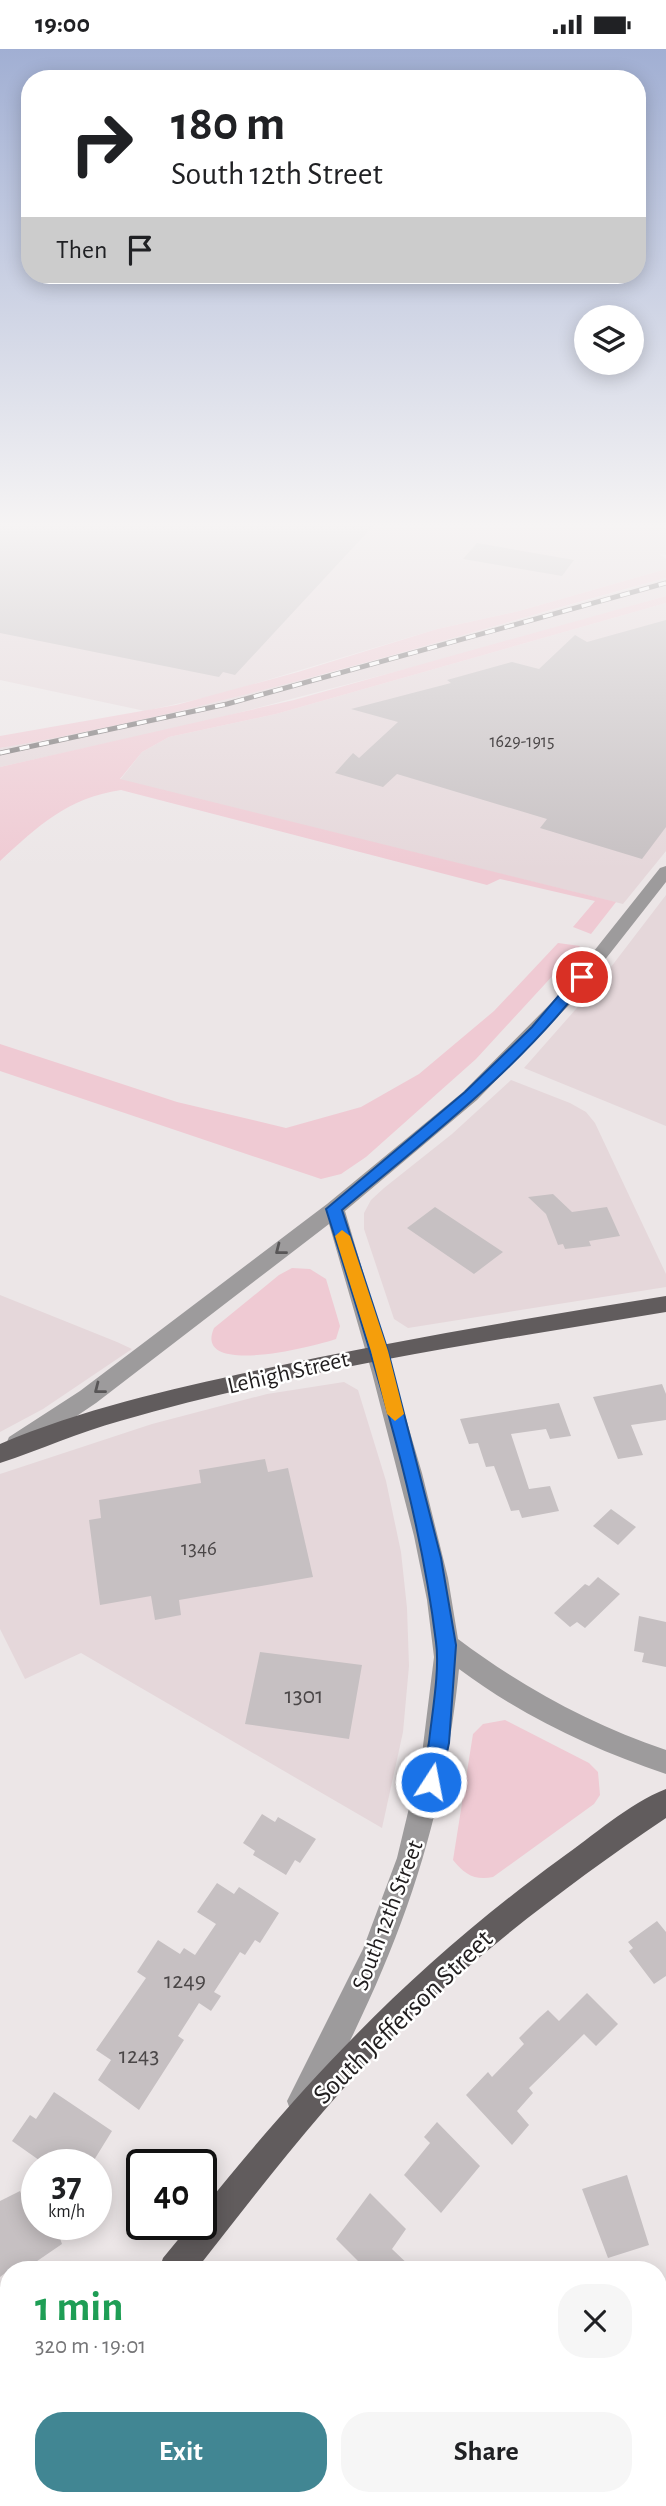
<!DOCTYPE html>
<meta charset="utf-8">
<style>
:root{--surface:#fff;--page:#f6f6f6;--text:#202124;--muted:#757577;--accent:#418693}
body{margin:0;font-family:"Alegreya Sans",sans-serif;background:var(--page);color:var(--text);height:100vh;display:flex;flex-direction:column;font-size:26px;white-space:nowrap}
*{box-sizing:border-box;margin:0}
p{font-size:23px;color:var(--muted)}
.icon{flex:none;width:38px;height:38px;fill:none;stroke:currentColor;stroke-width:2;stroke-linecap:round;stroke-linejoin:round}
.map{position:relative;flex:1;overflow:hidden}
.drawer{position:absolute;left:0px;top:2212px;width:667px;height:245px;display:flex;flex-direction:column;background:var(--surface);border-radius:28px 28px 0 0;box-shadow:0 4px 18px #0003}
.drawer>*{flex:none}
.hud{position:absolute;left:21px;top:21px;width:625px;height:214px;border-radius:28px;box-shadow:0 4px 18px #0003;background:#fff;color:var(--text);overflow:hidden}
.controls{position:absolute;left:574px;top:256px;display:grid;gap:14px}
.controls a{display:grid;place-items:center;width:70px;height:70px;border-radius:50%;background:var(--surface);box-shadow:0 4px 18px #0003;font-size:35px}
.speed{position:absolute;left:21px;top:2100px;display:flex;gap:14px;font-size:35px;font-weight:700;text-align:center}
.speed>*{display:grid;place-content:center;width:91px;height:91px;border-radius:50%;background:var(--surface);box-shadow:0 4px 18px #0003;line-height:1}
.speed small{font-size:18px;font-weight:400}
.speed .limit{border:4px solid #111;border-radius:10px;background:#fff;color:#111}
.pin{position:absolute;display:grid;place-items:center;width:60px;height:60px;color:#fff;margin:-30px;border:4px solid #fff;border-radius:50%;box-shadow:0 2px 7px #0007}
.me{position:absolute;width:77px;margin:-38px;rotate:11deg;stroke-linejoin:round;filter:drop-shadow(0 0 5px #0008)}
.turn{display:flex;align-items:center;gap:24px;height:147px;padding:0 35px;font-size:32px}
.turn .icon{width:91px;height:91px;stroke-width:2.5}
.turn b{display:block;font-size:49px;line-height:60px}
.then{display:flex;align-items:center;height:66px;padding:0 35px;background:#0003;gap:14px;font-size:26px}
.round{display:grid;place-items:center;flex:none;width:74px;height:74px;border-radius:28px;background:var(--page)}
.headline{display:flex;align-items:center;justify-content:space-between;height:119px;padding:0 35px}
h1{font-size:42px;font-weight:600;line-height:52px;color:#1e9e55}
.action{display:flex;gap:14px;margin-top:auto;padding:14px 35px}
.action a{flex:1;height:80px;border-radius:28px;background:var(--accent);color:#fff;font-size:28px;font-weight:600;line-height:80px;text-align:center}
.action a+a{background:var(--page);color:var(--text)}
.status{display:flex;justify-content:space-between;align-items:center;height:49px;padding:0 35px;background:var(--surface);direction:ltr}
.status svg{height:19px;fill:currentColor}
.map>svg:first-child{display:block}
</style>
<div class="status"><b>19:00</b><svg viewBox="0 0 49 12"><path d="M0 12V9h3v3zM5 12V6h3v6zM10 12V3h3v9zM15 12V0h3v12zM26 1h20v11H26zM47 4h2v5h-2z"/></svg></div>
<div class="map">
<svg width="666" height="2457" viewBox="0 0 666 2457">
<rect width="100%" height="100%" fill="#ece6e7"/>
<path fill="#e5d7da" d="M0 477H666V506L660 505 666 510V520L519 562 437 580 221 645 145 662 0 631Z
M666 529V547L486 599 211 671 0 718V699L326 625Z
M666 554V802L623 855 120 731 142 703 169 688 276 665Z
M666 846V1077L524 1019 598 935Z
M511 1031 570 1054 586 1063 595 1074 666 1225V1238L408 1279 394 1270 364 1180V1164L371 1151 384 1139 452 1085Z
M0 1246 117 1293 132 1300 43 1360 0 1383Z
M344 1333 358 1341 386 1432 401 1503 407 1559 409 1617 403 1683 382 1779 81 1604 25 1630 0 1580V1425L152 1375 267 1345Z"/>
<path fill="#efcad3" d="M666 520V529C445 589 226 660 0 699V687L176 656 298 623 437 580 519 562Z
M666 547V554L276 665 169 688 142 703 120 730 616 853 591 885 573 878 595 852 500 830 487 836 121 741C67 749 38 777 0 812V718L294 651Z
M558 894 580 897 476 1010 366 1108 341 1125 321 1130 0 1022V995L177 1053 286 1079 361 1058 419 1025 494 962Z
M292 1219 310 1220 326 1230 340 1277 336 1290C316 1297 192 1329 214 1279L279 1226Z
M505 1671 589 1714 598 1723 600 1746 594 1755 493 1828C475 1832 464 1825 453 1811L473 1685 483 1675Z"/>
<path fill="#c6c0c2" d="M0 477H373L235 626 223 623 219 628 0 584Z
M477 494 574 511 562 527 463 510Z
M666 571V778L642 810 540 779 547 770 397 725 383 738 335 724 353 704 359 709 398 673 351 660 451 634 447 631 512 613 539 620 575 586 587 593Z
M553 1145 572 1163 607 1158 620 1187 589 1192 591 1197 565 1200 563 1195 558 1196 546 1165 528 1148Z
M435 1158 503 1203 474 1225 407 1179Z
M662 1335 666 1345V1371L631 1376 643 1406 618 1410 593 1348Z
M559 1354 571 1387 550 1390 546 1380 511 1385 529 1440 550 1437 559 1462 522 1469 519 1461 511 1462 494 1417 486 1418 478 1394 469 1395 460 1370Z
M265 1410 268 1423 288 1419 313 1528 179 1551 181 1566 155 1571 151 1547 100 1556 89 1471 101 1469 99 1451 201 1434 199 1421Z
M611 1460 636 1478 618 1496 593 1477Z
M598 1528 620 1545 585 1579 577 1573 570 1578 554 1564 585 1535 589 1537Z
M639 1567 666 1573V1618L642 1613 644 1604 634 1602Z
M260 1603 362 1616 349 1690 245 1675Z
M262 1765 275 1773 278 1768 316 1790 300 1814 295 1811 286 1826 253 1806 255 1802 243 1794Z
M217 1834 234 1845 239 1838 279 1864 260 1894 255 1891 245 1906 240 1903 214 1943 221 1947 211 1962 199 1954 178 1987 184 1991 139 2061 98 2031 111 2011 96 2001 146 1929 137 1923 158 1891 180 1905 184 1899 195 1906 216 1875 197 1863Z
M657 1872 666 1883V1927L654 1935 629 1902 633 1899 628 1893Z
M587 1944 618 1975 596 1997 584 1985 529 2039 533 2044 517 2062 529 2076 512 2096 466 2046 488 2023 492 2028 524 1995 519 1989 539 1969 548 1961 559 1972Z
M54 2043 112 2082 91 2116H46L12 2092 30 2066 36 2070Z
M437 2073 480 2117 441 2164 404 2126 430 2094 424 2088Z
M627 2126 649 2196 608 2209 582 2140Z
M20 2142 27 2161 37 2155V2175H55L62 2195 24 2221H9L0 2228V2152Z
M370 2144 406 2180 392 2200 414 2221H367L336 2190Z"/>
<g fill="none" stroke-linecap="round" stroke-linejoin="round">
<path fill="#9d9b9c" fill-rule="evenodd" d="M666 817V833L571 954 477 1051 345 1162 422 1424 448 1529 458 1590C522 1638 590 1675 666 1701V1725C592 1700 522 1667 459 1620 445 1762 408 1875 345 2002 335 2023 323 2059 302 2067L291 2063 287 2052 363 1900 397 1809 422 1705 434 1608 427 1551 414 1487 372 1324 329 1175 96 1354 25 1402 17 1404 9 1402 6 1395 9 1388 80 1342 327 1155 463 1043 559 946 660 819Z"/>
<path fill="#615c5d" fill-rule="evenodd" d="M666 1247V1263C483 1293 298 1321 120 1372 79 1383 40 1401 0 1414V1395C82 1360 168 1341 254 1322 391 1292 528 1269 666 1247Z
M666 1740V1769C573 1832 484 1899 403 1977 327 2051 262 2137 196 2221H159L163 2209 191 2175H201V2162C312 2024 416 1915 560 1810 593 1787 628 1755 666 1740Z
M9 2442V2448H43L39 2457H2Z"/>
<g stroke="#787475" stroke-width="5">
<path id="rail" d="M0 704 227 655 666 534"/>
</g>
<use href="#rail" stroke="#fff" stroke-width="3.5" stroke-dasharray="10" stroke-linecap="butt"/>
</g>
<defs><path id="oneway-chevron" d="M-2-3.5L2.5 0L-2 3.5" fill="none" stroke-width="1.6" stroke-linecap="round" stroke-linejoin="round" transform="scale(1.75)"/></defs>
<g stroke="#585657">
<use href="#oneway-chevron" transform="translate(280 1201) rotate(142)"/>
<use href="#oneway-chevron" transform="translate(99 1340) rotate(142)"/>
</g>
<linearGradient id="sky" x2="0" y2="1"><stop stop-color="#a1afd3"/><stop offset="0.58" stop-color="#f6f4f4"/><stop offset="1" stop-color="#f6f4f4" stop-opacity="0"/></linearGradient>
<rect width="666" height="821" fill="url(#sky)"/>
<path fill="#1a73e8" stroke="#114b97" stroke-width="2" d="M577 925 589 928C521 1019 428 1089 342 1161L388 1302 441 1509 456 1596 449 1694 439 1740 431 1743 424 1740C418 1726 427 1708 429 1693 432 1664 440 1621 436 1593 418 1445 370 1301 326 1160L465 1043 532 978Z"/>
<path fill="#f59e0b" d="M342 1181 350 1187 388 1302 404 1365 395 1372 387 1365 371 1302 335 1187Z"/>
<g text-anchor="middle" stroke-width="5" stroke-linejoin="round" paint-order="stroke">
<g font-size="18" fill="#4a4647">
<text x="522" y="698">1629-1915</text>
</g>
<g font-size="21" fill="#4a4647">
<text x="199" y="1506">1346</text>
</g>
<g font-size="24" fill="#201d1e" stroke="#fff">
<text transform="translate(288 1323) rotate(-13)" y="8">Lehigh Street</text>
<text transform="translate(387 1866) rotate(-69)" y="8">South 12th Street</text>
</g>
<g font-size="24" fill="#4a4647">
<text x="304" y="1654">1301</text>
<text x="185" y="1939">1249</text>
<text x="139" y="2014">1243</text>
</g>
<g font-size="28" fill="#201d1e" stroke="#fff">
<text transform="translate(402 1967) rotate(-44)" y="10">South Jefferson Street</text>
</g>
</g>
</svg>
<div class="controls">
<a><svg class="icon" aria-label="layers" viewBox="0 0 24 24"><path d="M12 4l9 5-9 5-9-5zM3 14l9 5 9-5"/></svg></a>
</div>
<div class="speed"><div>37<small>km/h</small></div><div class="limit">40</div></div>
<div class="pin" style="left:582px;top:928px;background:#d93025"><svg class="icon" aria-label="arrive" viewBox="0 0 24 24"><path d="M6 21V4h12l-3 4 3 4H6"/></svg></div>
<svg class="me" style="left:431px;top:1733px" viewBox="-20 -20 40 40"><circle r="17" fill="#1a73e8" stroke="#fff" stroke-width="3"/><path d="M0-11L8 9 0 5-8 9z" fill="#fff"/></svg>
<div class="hud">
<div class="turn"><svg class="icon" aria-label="right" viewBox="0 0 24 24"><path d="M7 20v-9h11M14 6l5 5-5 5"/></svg><div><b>180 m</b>South 12th Street</div></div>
<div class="then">Then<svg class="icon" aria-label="arrive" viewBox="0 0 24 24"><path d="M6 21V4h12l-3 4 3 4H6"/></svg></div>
</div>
<section class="drawer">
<div class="headline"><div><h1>1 min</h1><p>320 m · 19:01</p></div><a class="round"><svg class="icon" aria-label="close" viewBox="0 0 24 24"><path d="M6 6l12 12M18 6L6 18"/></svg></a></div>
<div class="action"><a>Exit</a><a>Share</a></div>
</section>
</div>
